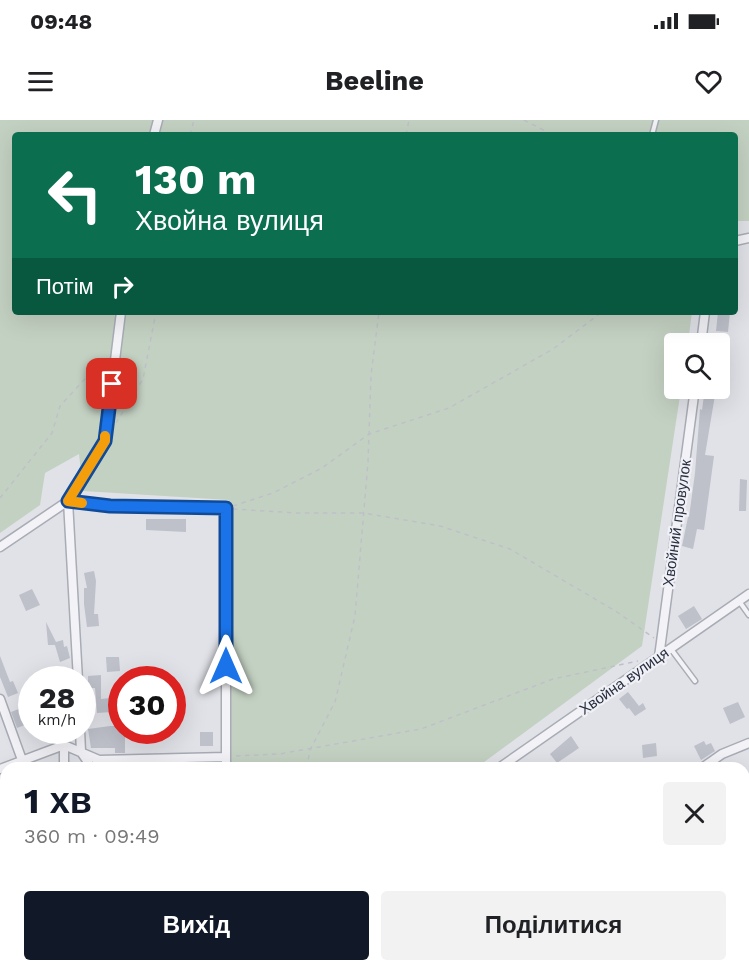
<!DOCTYPE html>
<html lang="uk">
<meta charset="utf-8">
<style>
:root{--surface:#fff;--page:#f2f2f2;--text:#202124;--muted:#757577;--accent:#111827}
body{margin:0;font-family:"Work Sans",sans-serif;background:var(--page);color:var(--text);height:100vh;display:flex;flex-direction:column;font-size:22px;white-space:nowrap}
*{box-sizing:border-box;margin:0}
p{font-size:20px;color:var(--muted)}
.icon{flex:none;width:33px;height:33px;fill:none;stroke:currentColor;stroke-width:2;stroke-linecap:round;stroke-linejoin:round}
.map{position:relative;flex:1;overflow:hidden}
.sheet{position:absolute;left:0px;top:642px;width:750px;height:210px;display:flex;flex-direction:column;background:var(--surface);border-radius:18px 18px 0 0;box-shadow:0 6px 24px #0002}
.sheet>*{flex:none}
.hud{position:absolute;left:12px;top:12px;width:726px;height:183px;border-radius:6px;box-shadow:0 6px 24px #0002;background:#0b6e4f;color:#fff;overflow:hidden}
.buttons{position:absolute;left:664px;top:213px;display:grid;gap:12px}
.buttons a{display:grid;place-items:center;width:66px;height:66px;border-radius:6px;background:var(--surface);box-shadow:0 6px 24px #0002;font-size:30px}
.speed{position:absolute;left:18px;top:546px;display:flex;gap:12px;font-size:30px;font-weight:700;text-align:center}
.speed>*{display:grid;place-content:center;width:78px;height:78px;border-radius:50%;background:var(--surface);box-shadow:0 6px 24px #0002;line-height:1}
.speed small{font-size:15px;font-weight:400}
.speed .limit{border:9px solid #d22;background:#fff;color:#111}
.pin{position:absolute;display:grid;place-items:center;width:51px;height:51px;color:#fff;margin:-26px;border-radius:12px;box-shadow:0 3px 9px #0006}
.me{position:absolute;width:66px;margin:-33px;rotate:0deg;stroke-linejoin:round;filter:drop-shadow(0 0 4px #0008)}
.turn{display:flex;align-items:center;gap:21px;height:126px;padding:0 24px;font-size:27px}
.turn .icon{width:78px;height:78px;stroke-width:2.5}
.turn b{display:block;font-size:42px;line-height:51px}
.then{display:flex;align-items:center;height:57px;padding:0 24px;background:#0003;gap:12px;font-size:22px}
.round{display:grid;place-items:center;flex:none;width:63px;height:63px;border-radius:6px;background:var(--page)}
.overview{display:flex;align-items:center;justify-content:space-between;height:102px;padding:0 24px}
h1{font-size:36px;font-weight:700;line-height:45px;color:var(--accent)}
.primary-button{display:flex;gap:12px;margin-top:auto;padding:12px 24px}
.primary-button a{flex:1;height:69px;border-radius:6px;background:var(--accent);color:#fff;font-size:24px;font-weight:700;line-height:69px;text-align:center}
.primary-button a+a{background:var(--page);color:var(--text)}
.status{display:flex;justify-content:space-between;align-items:center;height:42px;padding:0 30px;background:var(--surface);direction:ltr}
.status svg{height:16px;fill:currentColor}
header{display:flex;justify-content:space-between;align-items:center;height:78px;padding:0 24px;background:var(--surface);font-size:27px;font-weight:700}
.map>svg:first-child{display:block}
</style>
<div class="status"><b>09:48</b><svg viewBox="0 0 49 12"><path d="M0 12V9h3v3zM5 12V6h3v6zM10 12V3h3v9zM15 12V0h3v12zM26 1h20v11H26zM47 4h2v5h-2z"/></svg></div>
<header><svg class="icon" aria-label="menu" viewBox="0 0 24 24"><path d="M4 6h16M4 12h16M4 18h16"/></svg>Beeline<svg class="icon" aria-label="heart" viewBox="0 0 24 24"><path d="M12 20l-8-8c-3-5 5-10 8-4 3-6 11-1 8 4z"/></svg></header>
<div class="map">
<svg width="749" height="852" viewBox="0 0 749 852">
<rect width="100%" height="100%" fill="#e0e2e8"/>
<path fill="#c3d1c2" d="M0 0H749V101H735V15H15V192H692L688 223 675 224V268L681 269 642 526 476 648H230L229 380 83 371 79 334 45 353 40 385 0 413Z
M408 846H521L526 852H396Z"/>
<path fill="#bec0ca" d="M718 192H730L728 212 716 211Z
M705 268 716 269 705 335 714 336 704 410 697 409 693 429 682 426 688 397H689L695 353 700 289 702 290Z
M740 359 747 360 746 391H739Z
M146 399H186V412L146 410Z
M94 451 96 461 94 494H98L99 506 87 507 84 484V468H87L84 453Z
M32 469 40 485 26 491 19 475Z
M694 486 702 499 686 509 678 496Z
M46 502 56 522 63 520 64 527 67 526 70 538 60 542 55 525H48Z
M0 536 10 562 13 561 18 573 8 577 0 557Z
M106 537H119L120 551 107 552Z
M101 555V579L111 578 112 592 97 593 95 568H88V556Z
M628 572 639 586 643 583 646 589 635 596 629 588 627 589 619 579Z
M738 582 745 597 730 604 723 588Z
M24 587 30 603 17 608 11 592Z
M110 606H122V610H125V633H115V628H91L88 609Z
M200 612H213V626H200Z
M571 616 579 628 557 643 550 634Z
M704 621 706 625 711 623 715 631 701 640 694 626Z
M656 623 657 636 643 638 642 625Z"/>
<g fill="none" stroke-linecap="round" stroke-linejoin="round">
<g stroke="#a9acb5" stroke-width="7">
<path id="service" d="M652 15 656 0
M739 481 749 495
M671 529 695 561"/>
</g>
<g stroke="#a9acb5" stroke-width="11">
<path id="minor" d="M154 15 158 0
M735 121 749 118
M701 224 705 192
M0 427 68 381 110 386 226 388V648
M659 537 695 268
M78 560 68 381 105 321 121 192
M0 579 22 640
M80 610 81 632 88 642 90 648
M64 625V648
M499 648 749 474
M702 648 722 634 749 623
M0 649 64 625 99 640 226 637
M744 707 749 703
M744 816 749 812
M133 846 134 852
M224 846 225 852
M63 852V846
M387 852 399 846
M565 852 572 846
M700 852 707 846"/>
</g>
<path stroke="#bfc0c7" stroke-width="1.5" stroke-dasharray="4.5 4.5" stroke-linecap="butt" d="M524 0 553 15
M190 15 194 0
M406 15 409 0
M116 303 143 259 156 192
M0 378 52 313 60 286 106 236
M233 386 273 373 322 348 369 314 449 288 553 229 602 192
M233 389 297 393H363L440 406 510 429 617 492 654 518
M236 636 279 634 421 609 553 559 638 541
M306 648 311 628 335 582 355 496 368 342 371 255 379 192
M483 846 488 852"/>
<use href="#service" stroke="#f3f3f7" stroke-width="4"/>
<use href="#minor" stroke="#f3f3f7" stroke-width="8"/>
</g>
<g fill="none" stroke-linecap="round" stroke-linejoin="round">
<g stroke="#114b97" stroke-width="15">
<path id="route" d="M112 264 105 321 68 381 110 386 226 388V546"/>
</g>
<use href="#route" stroke="#1a73e8" stroke-width="10"/>
<path stroke="#f59e0b" stroke-width="10" d="M82 383 68 381 105 321V316"/>
</g>
<g text-anchor="middle" stroke-width="4.5" stroke-linejoin="round" paint-order="stroke">
<g font-size="15" fill="#2a2e3e" stroke="#eff1f6">
<text transform="translate(677 403) rotate(-82)" y="5">Хвойний провулок</text>
<text transform="translate(624 561) rotate(-35)" y="5">Хвойна вулиця</text>
</g>
</g>
</svg>
<div class="buttons">
<a><svg class="icon" aria-label="search" viewBox="0 0 24 24"><circle cx="10" cy="10" r="6"/><path d="M15 15l6 6"/></svg></a>
</div>
<div class="speed"><div>28<small>km/h</small></div><div class="limit">30</div></div>
<div class="pin" style="left:112px;top:264px;background:#d93025"><svg class="icon" aria-label="arrive" viewBox="0 0 24 24"><path d="M6 21V4h12l-3 4 3 4H6"/></svg></div>
<svg class="me" style="left:226px;top:546px" viewBox="-20 -20 40 40"><path d="M0-17L14 15 0 8-14 15z" fill="#1a73e8" stroke="#fff" stroke-width="4"/></svg>
<div class="hud">
<div class="turn"><svg class="icon" aria-label="left" viewBox="0 0 24 24"><path d="M17 20v-9H6M10 6l-5 5 5 5"/></svg><div><b>130 m</b>Хвойна вулиця</div></div>
<div class="then">Потім<svg class="icon" aria-label="right" viewBox="0 0 24 24"><path d="M7 20v-9h11M14 6l5 5-5 5"/></svg></div>
</div>
<section class="sheet">
<div class="overview"><div><h1>1 хв</h1><p>360 m · 09:49</p></div><a class="round"><svg class="icon" aria-label="close" viewBox="0 0 24 24"><path d="M6 6l12 12M18 6L6 18"/></svg></a></div>
<div class="primary-button"><a>Вихід</a><a>Поділитися</a></div>
</section>
</div>
